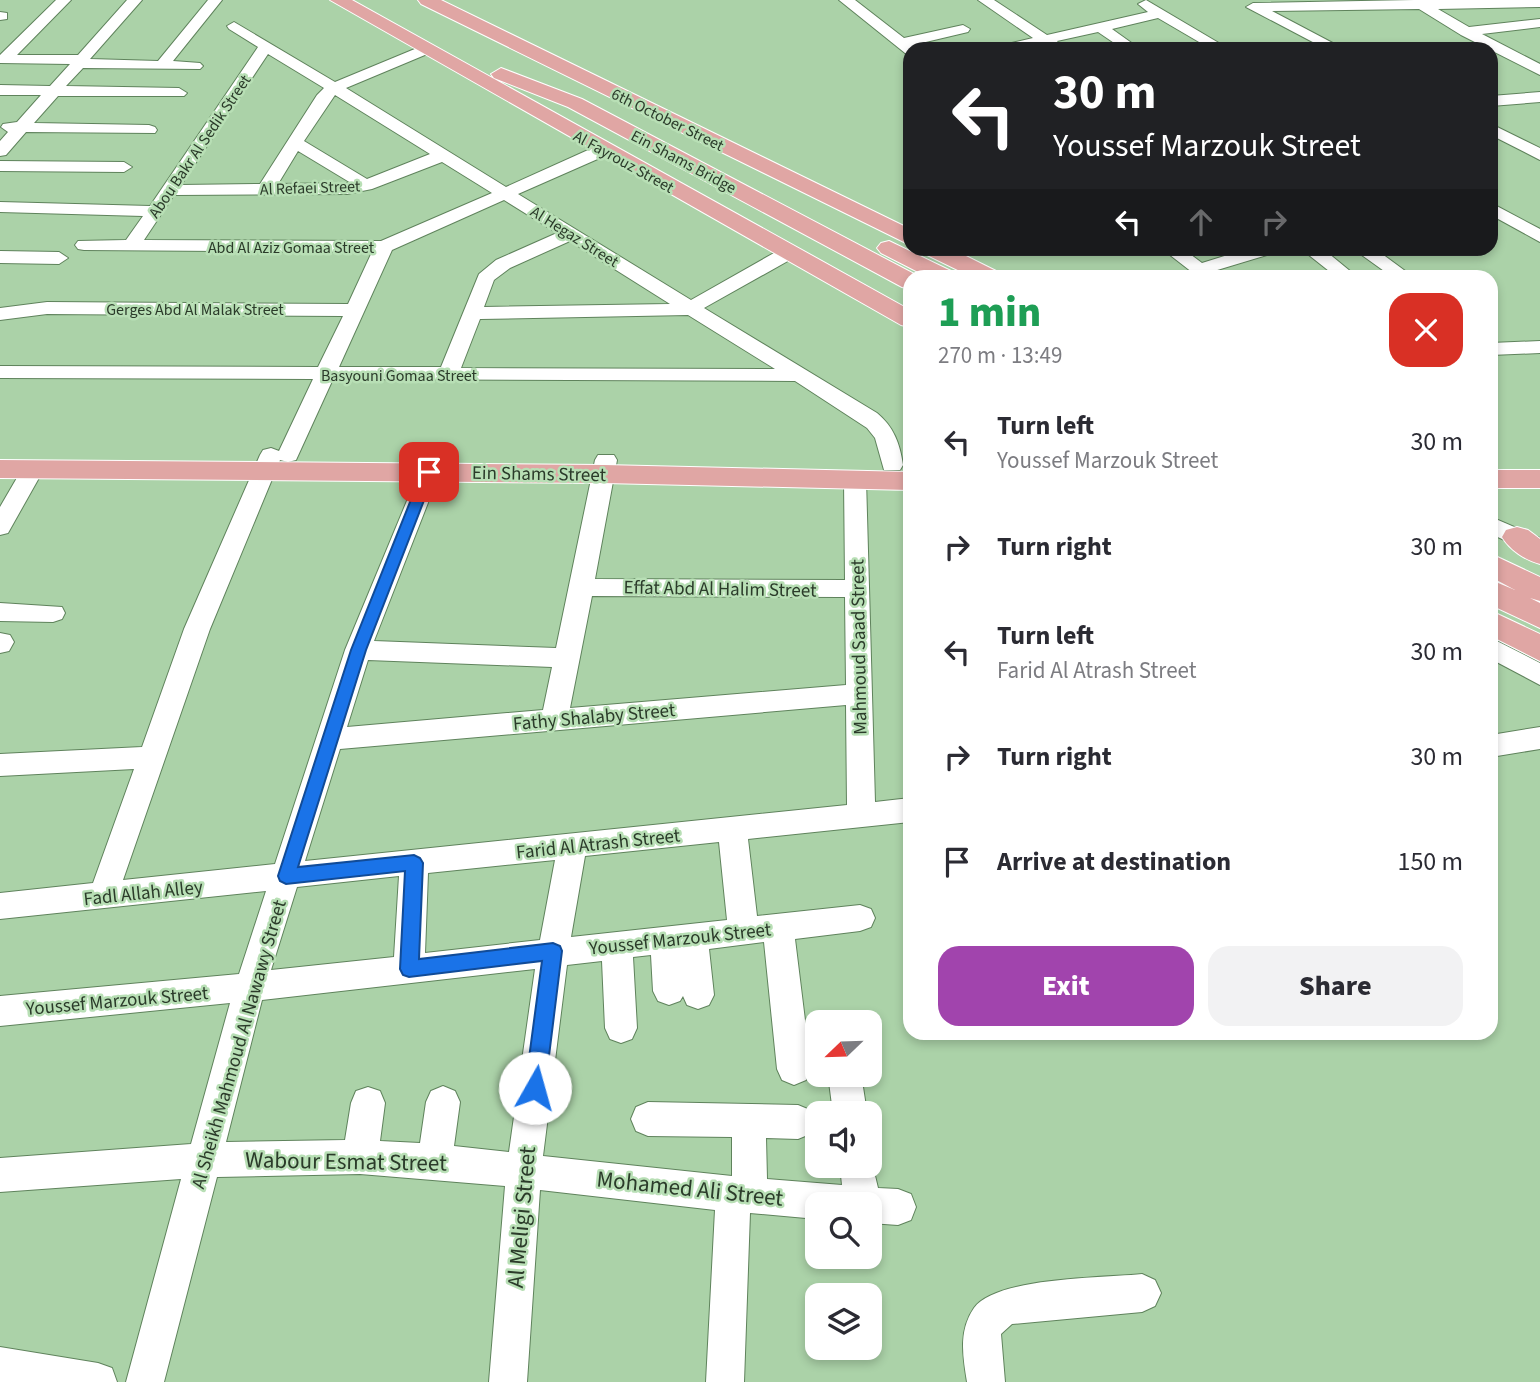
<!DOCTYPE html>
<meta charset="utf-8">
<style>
:root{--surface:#fff;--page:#f2f2f3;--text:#2b2b33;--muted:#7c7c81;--accent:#a144ad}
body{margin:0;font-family:"Source Sans 3",sans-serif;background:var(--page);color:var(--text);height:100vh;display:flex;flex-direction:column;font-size:26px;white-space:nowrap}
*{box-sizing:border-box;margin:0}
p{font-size:23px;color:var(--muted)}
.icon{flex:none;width:38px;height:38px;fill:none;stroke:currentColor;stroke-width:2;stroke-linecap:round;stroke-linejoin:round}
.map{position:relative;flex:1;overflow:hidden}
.panel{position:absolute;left:903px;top:270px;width:595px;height:770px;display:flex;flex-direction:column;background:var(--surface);border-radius:21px;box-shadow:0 4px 10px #0003}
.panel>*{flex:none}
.banner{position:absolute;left:903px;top:42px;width:595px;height:214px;border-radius:21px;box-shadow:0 4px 10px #0003;background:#202124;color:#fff;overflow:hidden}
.needle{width:46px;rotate:247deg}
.controls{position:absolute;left:805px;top:1010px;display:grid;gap:14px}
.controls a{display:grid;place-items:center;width:77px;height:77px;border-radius:14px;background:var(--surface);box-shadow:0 4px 10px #0003;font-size:35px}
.pin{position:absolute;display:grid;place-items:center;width:60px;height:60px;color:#fff;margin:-30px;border-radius:14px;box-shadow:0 4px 10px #0006}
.me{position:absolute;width:77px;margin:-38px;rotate:7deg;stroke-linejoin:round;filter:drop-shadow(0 0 5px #0008)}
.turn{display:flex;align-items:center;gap:24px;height:147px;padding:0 35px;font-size:32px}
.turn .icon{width:91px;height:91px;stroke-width:2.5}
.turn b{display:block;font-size:49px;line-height:60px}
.lanes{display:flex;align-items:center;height:66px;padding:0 35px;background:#0003;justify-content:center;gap:35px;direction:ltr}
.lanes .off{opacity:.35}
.round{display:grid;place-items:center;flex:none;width:74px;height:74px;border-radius:21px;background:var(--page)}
.headline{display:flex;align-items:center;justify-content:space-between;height:119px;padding:0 35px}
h1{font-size:42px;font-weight:800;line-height:52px;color:#1e9e55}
.cta{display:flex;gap:14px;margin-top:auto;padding:14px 35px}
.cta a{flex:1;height:80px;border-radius:21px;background:var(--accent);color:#fff;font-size:28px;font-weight:800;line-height:80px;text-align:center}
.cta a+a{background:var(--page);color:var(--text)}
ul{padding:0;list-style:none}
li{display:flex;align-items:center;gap:21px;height:105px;padding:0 35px}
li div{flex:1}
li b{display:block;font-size:26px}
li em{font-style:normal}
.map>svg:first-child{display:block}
</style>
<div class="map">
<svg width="1540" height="1382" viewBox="0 0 1540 1382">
<rect width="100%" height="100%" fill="#abd2a8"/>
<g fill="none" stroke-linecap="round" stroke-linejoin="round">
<g stroke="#5f835c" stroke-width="2">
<path id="minor" d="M56 0H71L17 55H78L127 0H142L90 59 158 61 208 0H222L173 61 200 63 203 66 200 69 83 68 66 86 179 88 187 93 184 96H58L34 123 149 125 155 127 157 130 155 133 26 132 6 155 0 156V141L8 132 1 127 3 124 17 122 41 95H0V85L50 86 70 64 0 63V55Z
M839 0H855L904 38 963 25 970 29 968 32 913 45 917 49H910V54L905 53Z
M978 0H994L1047 35 1148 12 1138 4 1146 0 1229 49H1211L1158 18 1112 29 1140 49H1123L1098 32 1057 41 1060 45 1055 49 1042 45 1023 49H997L999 46 1033 38Z
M1414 0H1540V7L1438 9 1469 27 1540 19V27L1482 34 1540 64V75L1461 35 1419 9 1272 11 1344 49H1326L1246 7 1253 3Z
M0 12 7 13V19L0 20Z
M234 22 335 82 422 46H432L434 49 432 52 346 88 506 187 597 146H609L611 150 609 154 518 194 691 300 781 249H795L797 253 795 257 704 308 877 413C894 427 900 444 903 465L900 470H884L875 438 867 428 795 381 333 379 296 460 288 462 280 460 210 629 123 880 275 864 345 650 421 467H437L440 472 374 641 556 648 595 460 598 455H614L617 460 595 579 845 580 844 479 847 474 855 472 863 474 866 479 875 802 910 798V822L748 839 757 916 860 905 871 909 875 918 871 927 860 931 795 939 811 1069 806 1080 794 1085 782 1080 777 1069 764 942 709 949 714 995 709 1005 698 1009 687 1005 683 996 680 1001 669 1005 658 1001 653 991 651 955 633 957 637 1028 632 1039 621 1043 610 1039 605 1028 602 961 567 965 543 1156 732 1176V1137L648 1136 636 1131 631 1119 636 1107 648 1102 798 1105 810 1110 815 1122 810 1134 798 1139 766 1138 767 1179 842 1185 840 1166H870V1155L878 1188 898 1189 911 1194 916 1207 911 1220 898 1225 870 1223V1204H817V1219L750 1213 744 1382H706L715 1210 540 1190 527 1382H489L505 1186 360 1174 217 1177 164 1382H126L181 1179 0 1192V1158L191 1144 230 1003 0 1026V996L239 974 266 891 0 919V893L93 883 134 769 0 776V754L142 747 184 629 260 455 263 450 271 448 279 451 313 379 0 378V366L318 367 343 316 47 314 0 320V308L47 302 348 304 372 252 84 250 78 249 75 245 78 241 126 240 143 216 0 212V202L150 206 258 47 229 29 227 26ZM268 54 324 88 317 95 260 184 181 185ZM335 95 430 154 367 179 304 141ZM298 151 351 183 278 184ZM442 162 492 193 381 241 144 240 174 195 347 194 372 189ZM504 200 557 233 496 260 479 274 441 367H339L392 250ZM570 241 670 304 484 307 494 280 510 268ZM688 315 775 369 461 368 480 319ZM592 596 845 597 846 685 570 708ZM368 660 552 667 543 710 347 727ZM846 705 847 805 305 861 340 749ZM719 842 727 920 571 937 585 856ZM555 860 540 940 425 953 428 873ZM399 876 394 957 271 970 297 887ZM535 969 509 1152 454 1146 460 1102 455 1091 443 1086 431 1091 426 1102 420 1143 380 1141 385 1103 380 1091 368 1087 356 1091 351 1103 345 1140 226 1142 262 1000Z
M1540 92V102L1491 106V96Z
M1491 124 1540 148V160L1491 135Z
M0 161 124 162 132 167 124 172 0 171Z
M1491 203 1540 229V242L1491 215Z
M1161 248H1182L1202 263 1250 248H1280L1277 252 1214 271 1217 276H1197Z
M1300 248H1322L1350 271 1341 276 1334 275Z
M1352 248H1374L1412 276H1391Z
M0 251 59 252 68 258 59 264 0 263Z
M1540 341V353L1491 355V343Z
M33 462 41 464 44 469 8 533 0 535V507L25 464Z
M1491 517 1540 538V556L1491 534Z
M0 603 62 607 65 613 62 619 53 622 0 621Z
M0 633 10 635 14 642 9 651 0 653Z
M1491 638 1540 663V685L1491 659Z
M1540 727V749L1491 757V735Z
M828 1074H861L867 1113H833Z
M1142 1274 1155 1280 1161 1293 1155 1306 1142 1312 1012 1324 1001 1334 1005 1382H967C963 1357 958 1331 974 1308 996 1277 1105 1278 1142 1274Z
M0 1347 98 1363 112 1368 117 1382H0Z"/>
</g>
<g stroke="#fff" stroke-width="2">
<path id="major" d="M330 0H352L910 310V327L901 325Z
M418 0H441L910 229V245L421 4Z
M501 68 582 99 918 276H910V289L902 287 568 107 494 78 491 74Z
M889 241 951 271 955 276H926L881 253 877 248 881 243Z
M920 248H950L996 271 1000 276H970L923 253Z
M0 460 604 465 910 472V490L604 483 0 478Z
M1491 470H1540V488H1491Z
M1517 527 1528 530 1540 539V564C1525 560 1510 550 1502 537L1506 530Z
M1491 554 1540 577V601L1530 598 1540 603V628L1491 605V580L1515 590 1491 577Z
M1491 611 1540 634V661L1491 636Z"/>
</g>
<use href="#minor" fill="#fff" fill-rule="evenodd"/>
<use href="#major" fill="#e0a6a4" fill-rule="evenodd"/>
</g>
<path fill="#1a73e8" stroke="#114b97" stroke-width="2" d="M429 468 435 472 366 650 298 867 414 855 420 858 423 863 419 959 553 943 560 946 562 951 545 1088 542 1095 535 1098 528 1095 525 1088 542 961 409 977 403 975 400 969 405 871 286 884 280 881 278 876 351 650 422 472Z"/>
<g text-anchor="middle" stroke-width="5" stroke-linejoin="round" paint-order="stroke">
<g font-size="16" fill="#2b3b2a" stroke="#b8dfb5">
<text transform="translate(668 119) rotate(26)" y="6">6th October Street</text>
<text transform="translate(199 146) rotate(-56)" y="6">Abou Bakr Al Sedik Street</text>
<text transform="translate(624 161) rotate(29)" y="6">Al Fayrouz Street</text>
<text transform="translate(684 161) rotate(28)" y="6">Ein Shams Bridge</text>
<text transform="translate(310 187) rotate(-2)" y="6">Al Refaei Street</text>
<text transform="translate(575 236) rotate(32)" y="6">Al Hegaz Street</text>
<text x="291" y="253">Abd Al Aziz Gomaa Street</text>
<text x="195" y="315">Gerges Abd Al Malak Street</text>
<text x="399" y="381">Basyouni Gomaa Street</text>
</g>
<g font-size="19" fill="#2b3b2a" stroke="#b8dfb5">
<text transform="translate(539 473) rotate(1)" y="7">Ein Shams Street</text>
<text transform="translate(720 588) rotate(1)" y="7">Effat Abd Al Halim Street</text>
<text transform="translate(858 647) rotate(-91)" y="7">Mahmoud Saad Street</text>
<text transform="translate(594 716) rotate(-5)" y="7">Fathy Shalaby Street</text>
<text transform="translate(598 843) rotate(-6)" y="7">Farid Al Atrash Street</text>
<text transform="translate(143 892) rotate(-6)" y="7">Fadl Allah Alley</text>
<text transform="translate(680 938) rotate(-6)" y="7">Youssef Marzouk Street</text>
<text transform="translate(117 1000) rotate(-5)" y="7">Youssef Marzouk Street</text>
<text transform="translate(238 1044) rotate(-74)" y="7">Al Sheikh Mahmoud Al Nawawy Street</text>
</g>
<g font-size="23" fill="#2b3b2a" stroke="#b8dfb5">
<text transform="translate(346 1161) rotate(1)" y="8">Wabour Esmat Street</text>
<text transform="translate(690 1188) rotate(6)" y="8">Mohamed Ali Street</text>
<text transform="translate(521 1217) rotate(-85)" y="8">Al Meligi Street</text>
</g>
</g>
</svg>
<div class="controls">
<a><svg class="needle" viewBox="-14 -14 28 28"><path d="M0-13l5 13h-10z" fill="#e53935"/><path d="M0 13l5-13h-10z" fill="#7c7c81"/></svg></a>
<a><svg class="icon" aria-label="sound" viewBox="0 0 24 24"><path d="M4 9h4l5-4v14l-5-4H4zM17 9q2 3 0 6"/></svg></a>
<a><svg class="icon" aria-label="search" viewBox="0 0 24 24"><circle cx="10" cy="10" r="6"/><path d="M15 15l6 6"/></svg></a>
<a><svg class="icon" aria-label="layers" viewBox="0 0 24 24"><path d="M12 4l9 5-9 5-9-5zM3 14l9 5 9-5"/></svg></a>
</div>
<div class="pin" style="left:429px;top:472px;background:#d93025"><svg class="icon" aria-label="arrive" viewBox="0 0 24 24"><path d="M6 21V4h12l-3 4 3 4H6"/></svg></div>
<svg class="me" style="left:535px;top:1088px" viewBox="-20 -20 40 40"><circle r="19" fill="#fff"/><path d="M0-13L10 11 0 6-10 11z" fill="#1a73e8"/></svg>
<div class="banner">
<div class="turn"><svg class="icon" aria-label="left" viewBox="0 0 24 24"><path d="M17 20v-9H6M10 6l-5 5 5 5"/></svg><div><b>30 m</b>Youssef Marzouk Street</div></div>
<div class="lanes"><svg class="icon" aria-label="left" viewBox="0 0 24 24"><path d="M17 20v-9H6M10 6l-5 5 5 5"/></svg><svg class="icon off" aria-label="ahead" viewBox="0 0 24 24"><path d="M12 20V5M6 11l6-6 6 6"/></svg><svg class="icon off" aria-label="right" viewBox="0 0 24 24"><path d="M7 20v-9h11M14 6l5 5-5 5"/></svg></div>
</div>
<section class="panel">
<div class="headline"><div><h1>1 min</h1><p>270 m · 13:49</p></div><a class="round" style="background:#d93025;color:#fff"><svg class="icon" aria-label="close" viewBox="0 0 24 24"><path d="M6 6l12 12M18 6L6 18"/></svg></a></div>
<ul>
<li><svg class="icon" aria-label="left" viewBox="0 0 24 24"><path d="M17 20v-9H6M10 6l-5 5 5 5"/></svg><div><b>Turn left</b><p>Youssef Marzouk Street</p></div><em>30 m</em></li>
<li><svg class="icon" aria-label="right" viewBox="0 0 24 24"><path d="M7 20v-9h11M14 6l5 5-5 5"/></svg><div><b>Turn right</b></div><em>30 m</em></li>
<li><svg class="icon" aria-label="left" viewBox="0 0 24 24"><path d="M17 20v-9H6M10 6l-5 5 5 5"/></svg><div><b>Turn left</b><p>Farid Al Atrash Street</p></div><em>30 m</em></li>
<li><svg class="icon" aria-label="right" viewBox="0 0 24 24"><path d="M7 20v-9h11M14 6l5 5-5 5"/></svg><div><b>Turn right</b></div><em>30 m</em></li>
<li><svg class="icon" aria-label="arrive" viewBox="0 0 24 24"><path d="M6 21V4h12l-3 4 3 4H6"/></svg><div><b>Arrive at destination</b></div><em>150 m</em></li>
</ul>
<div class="cta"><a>Exit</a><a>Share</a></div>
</section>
</div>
